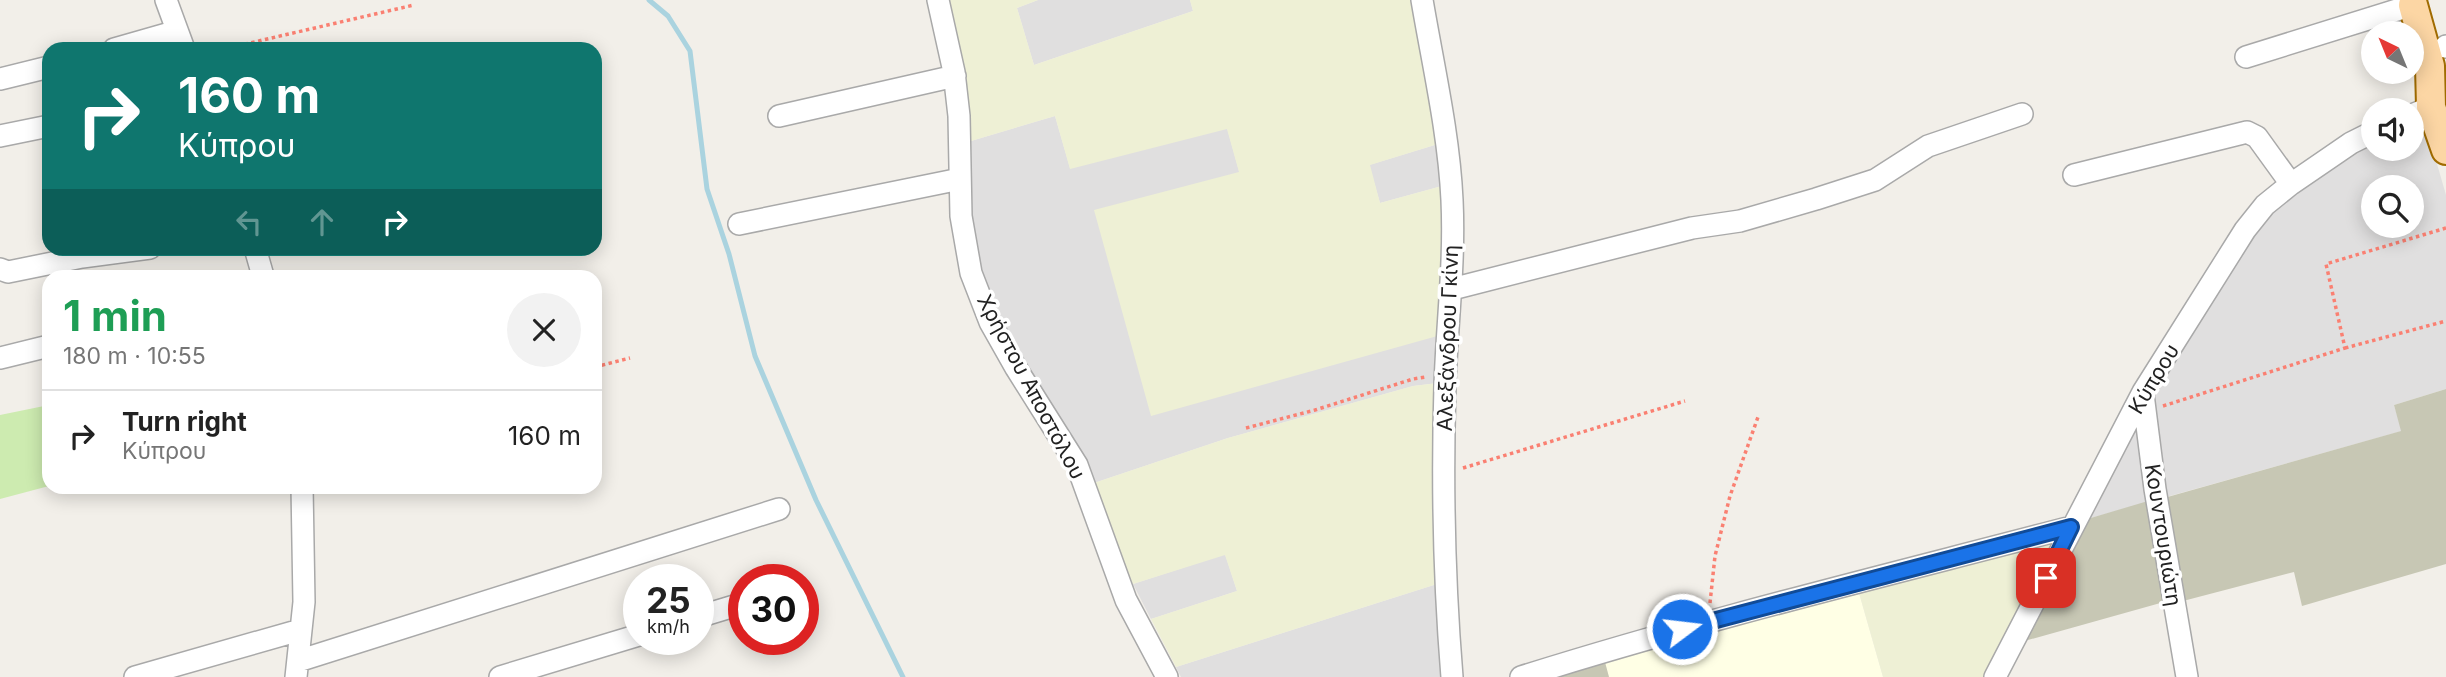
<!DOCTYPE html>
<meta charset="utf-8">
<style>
:root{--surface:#fff;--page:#f2f2f2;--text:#222;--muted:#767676;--line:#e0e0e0}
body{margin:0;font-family:Inter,sans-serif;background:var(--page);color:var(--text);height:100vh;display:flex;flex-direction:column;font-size:26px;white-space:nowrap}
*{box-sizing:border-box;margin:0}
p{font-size:23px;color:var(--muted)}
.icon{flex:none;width:38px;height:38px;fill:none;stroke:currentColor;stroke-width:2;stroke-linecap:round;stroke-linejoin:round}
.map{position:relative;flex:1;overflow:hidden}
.side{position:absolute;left:42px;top:270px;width:560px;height:224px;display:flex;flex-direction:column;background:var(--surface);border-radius:21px;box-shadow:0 4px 18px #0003}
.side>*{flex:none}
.banner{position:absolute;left:42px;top:42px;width:560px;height:214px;border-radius:21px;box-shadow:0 4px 18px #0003;background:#0f766e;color:#fff;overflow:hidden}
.needle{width:46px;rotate:317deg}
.controls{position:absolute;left:2361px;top:21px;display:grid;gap:14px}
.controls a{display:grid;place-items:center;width:63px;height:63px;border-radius:50%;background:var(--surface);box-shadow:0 4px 18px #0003;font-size:35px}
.speed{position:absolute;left:623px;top:564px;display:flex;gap:14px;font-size:35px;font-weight:700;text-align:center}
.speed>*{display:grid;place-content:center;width:91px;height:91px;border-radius:50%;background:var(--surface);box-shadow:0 4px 18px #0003;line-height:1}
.speed small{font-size:18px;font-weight:400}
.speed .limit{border:10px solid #d22;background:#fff;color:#111}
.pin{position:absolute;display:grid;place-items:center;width:60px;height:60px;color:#fff;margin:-30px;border-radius:14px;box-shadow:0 4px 10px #0006}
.me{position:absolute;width:77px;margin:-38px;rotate:75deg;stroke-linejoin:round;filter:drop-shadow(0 0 5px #0008)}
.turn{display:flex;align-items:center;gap:24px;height:147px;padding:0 21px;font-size:32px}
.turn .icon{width:91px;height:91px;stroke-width:2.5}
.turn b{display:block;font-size:49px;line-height:60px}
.lanes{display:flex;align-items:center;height:66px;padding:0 21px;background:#0003;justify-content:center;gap:35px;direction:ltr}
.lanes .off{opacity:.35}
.round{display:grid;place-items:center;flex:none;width:74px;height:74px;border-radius:37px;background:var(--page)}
.overview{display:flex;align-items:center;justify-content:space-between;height:119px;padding:0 21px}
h1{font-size:42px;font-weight:700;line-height:52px;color:#1e9e55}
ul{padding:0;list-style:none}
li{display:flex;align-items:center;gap:21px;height:91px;padding:0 21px;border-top:2px solid var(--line)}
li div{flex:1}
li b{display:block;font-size:26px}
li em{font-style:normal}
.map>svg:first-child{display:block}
</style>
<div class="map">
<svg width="2446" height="677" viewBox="0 0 2446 677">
<rect width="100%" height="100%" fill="#f2efe9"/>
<path fill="#e0dfdf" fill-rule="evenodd" d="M1038 0H1190L1193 11 1034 65 1017 8Z
M1055 116 1070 168 1227 128 1239 171 1441 335 1438 383 1413 386 1228 438 1091 484 1000 322 980 271 970 213 971 141Z
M2424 119 2446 195V389L2394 405 2402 431 2084 520 2133 428 2216 292 2268 216 2328 171 2373 144V149H2412V124ZM2373 187H2412V226H2373Z
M1438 144 1442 186 1380 203 1369 165Z
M1225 554 1237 591 1151 619 1133 584Z
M1437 584 1444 677H1181L1176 667Z"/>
<path fill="#ffffe5" d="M1859 593 1883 677H1609L1604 660Z"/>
<path fill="#c7c7b4" d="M2446 389V564L2302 606 2294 572 2183 601 2164 498 2401 431 2394 405Z
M2148 501 2164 602 2021 642 2084 520Z
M1602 651 1609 677H1521Z"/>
<path fill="#eef0d5" d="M950 0H1038L1017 8 1034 65 1193 11 1190 0H1412L1438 144 1370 165 1380 203 1442 186 1443 277 1441 335 1151 416 1094 210 1239 172 1227 129 1070 169 1055 116 971 141 966 82Z
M1438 383 1437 584 1176 667 1151 619 1237 591 1225 555 1133 584 1091 484 1228 438 1413 386Z
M2039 539H2048L2055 544 2053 554 1985 677H1883L1859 593Z"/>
<path fill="#cdebb0" d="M49 405V486L0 499V415Z"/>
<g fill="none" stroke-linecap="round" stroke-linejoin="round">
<path stroke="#aad3df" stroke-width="5" d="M649 0 668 16 690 51 707 189 729 254 755 356 816 500 903 677"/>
<g stroke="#a9a9a9" stroke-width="24">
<path id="minor" d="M166 0 184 49
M938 0 954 72 959 116 961 216 971 273 990 322 1016 368 1077 465 1126 600 1167 677
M1422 0C1433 65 1449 134 1452 200 1455 262 1447 323 1445 385 1442 483 1444 580 1452 677
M2445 47 2446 46
M114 49 177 31
M2246 57 2413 5
M0 79 49 67
M2412 115 2431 107
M779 116 955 76
M0 136 49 126
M2074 175 2247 132 2257 137 2291 184
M739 224 960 179
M255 248 263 276
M0 269 8 272 82 257 150 248
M1452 289 1692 228 1740 221 1816 199 1875 180 1928 146 2022 114
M0 358 49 346
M2143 394 2155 489 2187 677
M698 617 744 603
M298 661 779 509
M135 677 300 630
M296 677 304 602 302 486
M500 677 639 635
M1521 677C1702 620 1888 575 2071 527
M1995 677 2143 392 2245 230 2265 205 2291 184 2351 143 2373 132"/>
</g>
<g stroke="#a06b00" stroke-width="32">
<path id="major" d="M2413 5 2430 66 2431 107 2446 150"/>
</g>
<path stroke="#fa8072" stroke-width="3.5" stroke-dasharray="3.5 3.5" stroke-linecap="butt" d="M224 49 414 5
M2345 348 2446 321
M595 367 630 358
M2163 406 2345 348 2326 264 2446 228
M1246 428 1315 410 1413 379 1426 377
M1463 468 1685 401
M1710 603 1715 556 1730 496 1758 417"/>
<use href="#minor" stroke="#fff" stroke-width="21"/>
<use href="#major" stroke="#fcd6a4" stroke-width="28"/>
</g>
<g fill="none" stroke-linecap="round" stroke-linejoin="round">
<g stroke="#114b97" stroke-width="18">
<path id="route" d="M1682 629 2071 527 2046 578"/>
</g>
<use href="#route" stroke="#1a73e8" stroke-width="12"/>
</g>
<g text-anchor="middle" stroke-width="7" stroke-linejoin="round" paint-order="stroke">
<g font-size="21" fill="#222" stroke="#fff">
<text transform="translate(1448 338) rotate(-88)" y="7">Αλεξάνδρου Γκίνη</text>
<text transform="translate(2154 379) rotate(-59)" y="7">Κύπρου</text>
<text transform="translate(1031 387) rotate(62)" y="7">Χρήστου Αποστόλου</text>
<text transform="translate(2163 535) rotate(81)" y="7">Κουντουριώτη</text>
</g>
</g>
</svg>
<div class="controls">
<a><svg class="needle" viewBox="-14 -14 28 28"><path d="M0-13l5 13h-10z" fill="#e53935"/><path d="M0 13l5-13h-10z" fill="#767676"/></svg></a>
<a><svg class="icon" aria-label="sound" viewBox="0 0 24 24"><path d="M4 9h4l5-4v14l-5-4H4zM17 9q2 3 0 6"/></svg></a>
<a><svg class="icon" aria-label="search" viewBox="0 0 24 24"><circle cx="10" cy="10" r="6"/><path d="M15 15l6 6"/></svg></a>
</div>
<div class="speed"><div>25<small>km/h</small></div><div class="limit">30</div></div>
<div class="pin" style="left:2046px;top:578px;background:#d93025"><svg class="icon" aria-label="arrive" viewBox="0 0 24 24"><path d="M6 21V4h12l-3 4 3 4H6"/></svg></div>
<svg class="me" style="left:1682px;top:629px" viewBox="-20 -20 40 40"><circle r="17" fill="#1a73e8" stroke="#fff" stroke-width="3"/><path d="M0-11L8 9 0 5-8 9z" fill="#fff"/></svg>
<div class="banner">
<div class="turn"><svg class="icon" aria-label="right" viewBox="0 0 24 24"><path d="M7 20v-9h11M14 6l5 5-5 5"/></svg><div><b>160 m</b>Κύπρου</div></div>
<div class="lanes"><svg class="icon off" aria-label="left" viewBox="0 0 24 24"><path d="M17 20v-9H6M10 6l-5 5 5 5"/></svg><svg class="icon off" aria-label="ahead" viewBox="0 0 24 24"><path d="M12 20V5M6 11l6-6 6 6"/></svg><svg class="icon" aria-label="right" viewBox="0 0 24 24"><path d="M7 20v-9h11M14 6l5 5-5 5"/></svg></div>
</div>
<section class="side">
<div class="overview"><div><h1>1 min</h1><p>180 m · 10:55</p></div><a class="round"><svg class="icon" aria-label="close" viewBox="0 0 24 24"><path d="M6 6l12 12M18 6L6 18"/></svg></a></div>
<ul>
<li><svg class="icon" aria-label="right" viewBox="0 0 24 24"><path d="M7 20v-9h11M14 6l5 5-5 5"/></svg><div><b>Turn right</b><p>Κύπρου</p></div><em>160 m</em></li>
</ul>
</section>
</div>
